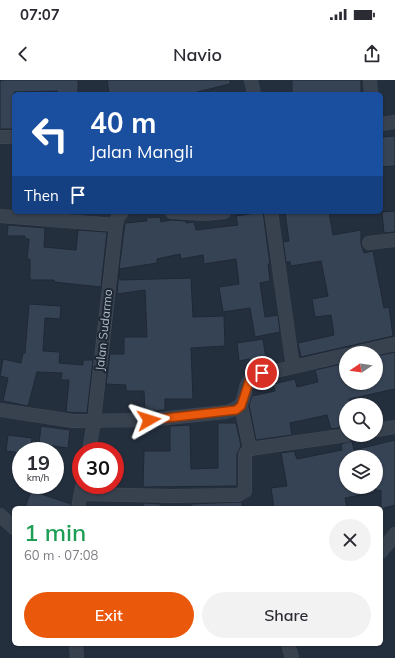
<!DOCTYPE html>
<meta charset="utf-8">
<style>
:root{--surface:#fff;--page:#f2f2f3;--text:#2b2b33;--muted:#7c7c81;--accent:#ea580c}
body{margin:0;font-family:Mulish,sans-serif;background:var(--page);color:var(--text);height:100vh;display:flex;flex-direction:column;font-size:15px;white-space:nowrap}
*{box-sizing:border-box;margin:0}
p{font-size:13px;color:var(--muted)}
.icon{flex:none;width:22px;height:22px;fill:none;stroke:currentColor;stroke-width:2;stroke-linecap:round;stroke-linejoin:round}
.map{position:relative;flex:1;overflow:hidden}
.side{position:absolute;left:12px;top:426px;width:371px;height:140px;display:flex;flex-direction:column;background:var(--surface);border-radius:6px;box-shadow:0 1px 3px #0004}
.side>*{flex:none}
.top-card{position:absolute;left:12px;top:12px;width:371px;height:122px;border-radius:6px;box-shadow:0 1px 3px #0004;background:#1a4fa0;color:#fff;overflow:hidden}
.needle{width:26px;rotate:257deg}
.fabs{position:absolute;left:339px;top:266px;display:grid;gap:8px}
.fabs a{display:grid;place-items:center;width:44px;height:44px;border-radius:50%;background:var(--surface);box-shadow:0 1px 3px #0004;font-size:20px}
.speed{position:absolute;left:12px;top:362px;display:flex;gap:8px;font-size:20px;font-weight:700;text-align:center}
.speed>*{display:grid;place-content:center;width:52px;height:52px;border-radius:50%;background:var(--surface);box-shadow:0 1px 3px #0004;line-height:1}
.speed small{font-size:10px;font-weight:400}
.speed .limit{border:6px solid #d22;background:#fff;color:#111}
.pin{position:absolute;display:grid;place-items:center;width:34px;height:34px;color:#fff;margin:-17px;border:2px solid #fff;border-radius:50%;box-shadow:0 1px 4px #0007}
.me{position:absolute;width:44px;margin:-22px;rotate:84deg;stroke-linejoin:round;filter:drop-shadow(0 0 3px #0008)}
.turn{display:flex;align-items:center;gap:14px;height:84px;padding:0 12px;font-size:18px}
.turn .icon{width:52px;height:52px;stroke-width:2.5}
.turn b{display:block;font-size:28px;line-height:34px}
.then{display:flex;align-items:center;height:38px;padding:0 12px;background:#0003;gap:8px;font-size:15px}
.round{display:grid;place-items:center;flex:none;width:42px;height:42px;border-radius:21px;background:var(--page)}
.head{display:flex;align-items:center;justify-content:space-between;height:68px;padding:0 12px}
h1{font-size:24px;font-weight:600;line-height:30px;color:#1e9e55}
.action{display:flex;gap:8px;margin-top:auto;padding:8px 12px}
.action a{flex:1;height:46px;border-radius:24px;background:var(--accent);color:#fff;font-size:16px;font-weight:600;line-height:46px;text-align:center}
.action a+a{background:var(--page);color:var(--text)}
.status{display:flex;justify-content:space-between;align-items:center;height:28px;padding:0 20px;background:var(--surface);direction:ltr}
.status svg{height:11px;fill:currentColor}
header{display:flex;justify-content:space-between;align-items:center;height:52px;padding:0 12px;background:var(--surface);font-size:18px;font-weight:600}
.map>svg:first-child{display:block}
</style>
<div class="status"><b>07:07</b><svg viewBox="0 0 49 12"><path d="M0 12V9h3v3zM5 12V6h3v6zM10 12V3h3v9zM15 12V0h3v12zM26 1h20v11H26zM47 4h2v5h-2z"/></svg></div>
<header><svg class="icon" aria-label="back" viewBox="0 0 24 24"><path d="M15 5l-7 7 7 7"/></svg>Navio<svg class="icon" aria-label="share" viewBox="0 0 24 24"><path d="M12 15V3M7 8l5-5 5 5M5 13v7h14v-7"/></svg></header>
<div class="map">
<svg width="395" height="578" viewBox="0 0 395 578">
<rect width="100%" height="100%" fill="#242f3e"/>
<path fill="#364354" stroke="#1f2835" d="M5 0H78V14H58L57 11 14 12V49H0V1Z
M107 0H230V4L197 12V14H109Z
M292 0H361V14H292Z
M395 56V86L381 87V57Z
M395 131V152L384 153 382 132Z
M263 132 270 184H268L270 201 260 203 265 237 278 235 280 252 255 257 250 228 223 232 219 207 239 204 236 179 204 184 203 175 181 179 180 174 157 179V183L119 189 125 143 147 141 146 138 160 137 161 142 171 140 185 141 186 143 194 142 196 150 238 145 236 136Z
M285 132H329L333 155 361 150V164L364 173 373 171 384 228 389 227 393 256 301 277 298 263 334 255 331 235 315 237 312 219 328 216 321 181 291 186 290 182H286L283 162 289 161Z
M8 145 45 148 44 167 76 170 78 150 107 152 101 207 54 202V200H30V179H27L29 159H25V156H7Z
M119 190 120 200 191 198 193 237 224 236 225 266 191 268 193 319H165V330L145 332 144 311H126V305L106 304 110 274H124V257H147L145 210 117 214Z
M29 224 61 226 60 239 45 238 43 271 60 272 59 283 83 285V280H93L87 333 66 332 69 300H61L62 293 37 292 28 326 3 321 8 298 0 296 3 279 21 283 23 273H25Z
M263 259 267 285 250 289 249 279 239 281 237 263Z
M395 272V309L349 319 350 325H346V347L331 349 327 335 290 343 292 355 256 360 249 325 252 316 275 311 273 304 295 299 297 307 318 302 315 290 346 283V303H376V276Z
M218 343H236L241 366 237 374V406L143 407 144 371H170V346L190 345 191 389 218 388Z
M41 346 70 350 68 368 39 364Z
M8 355 32 358 31 371H21V373L6 371Z
M395 360V425L381 429V410L376 411V377H346V407H375V412L345 418 347 428H274L271 408 287 406 281 373 294 371 297 379 342 370 341 364 352 361 354 370Z
M33 405H44L41 414 71 424 70 428H25Z
M242 422V428H191V424Z
M143 423 161 424V428H143Z"/>
<g fill="none" stroke-linecap="round" stroke-linejoin="round">
<g stroke="#414a57" stroke-width="14">
<path id="minor" d="M251 0 254 14
M370 0 371 14
M381 44 395 42
M0 57H14
M172 132 205 134 224 132
M271 132 293 287
M0 136 116 145
M369 163 395 160
M354 273 395 264
M241 326 250 369
M0 330 73 341 149 340 225 332C254 326 237 309 254 296L346 275
M376 350 395 347
M89 371 94 341 116 145 118 137 122 132
M81 414 173 416 238 415 245 411V374L250 369 347 355
M78 428 82 407
M0 435 14 448
M381 472 395 454
M76 564 77 578
M288 564 292 578"/>
</g>
<use href="#minor" stroke="#38414e" stroke-width="13"/>
</g>
<g fill="none" stroke-linecap="round" stroke-linejoin="round">
<g stroke="#983908" stroke-width="10">
<path id="route" d="M149 340 236 330 241 326 250 299 262 293"/>
</g>
<use href="#route" stroke="#ea580c" stroke-width="7"/>
</g>
<g text-anchor="middle" stroke-width="4" stroke-linejoin="round" paint-order="stroke">
<g font-size="12" fill="#b4bcc9" stroke="#1d2633">
<text transform="translate(104 250) rotate(-84)" y="4">Jalan Sudarmo</text>
</g>
</g>
</svg>
<div class="fabs">
<a><svg class="needle" viewBox="-14 -14 28 28"><path d="M0-13l5 13h-10z" fill="#e53935"/><path d="M0 13l5-13h-10z" fill="#7c7c81"/></svg></a>
<a><svg class="icon" aria-label="search" viewBox="0 0 24 24"><circle cx="10" cy="10" r="6"/><path d="M15 15l6 6"/></svg></a>
<a><svg class="icon" aria-label="layers" viewBox="0 0 24 24"><path d="M12 4l9 5-9 5-9-5zM3 14l9 5 9-5"/></svg></a>
</div>
<div class="speed"><div>19<small>km/h</small></div><div class="limit">30</div></div>
<div class="pin" style="left:262px;top:293px;background:#d93025"><svg class="icon" aria-label="arrive" viewBox="0 0 24 24"><path d="M6 21V4h12l-3 4 3 4H6"/></svg></div>
<svg class="me" style="left:149px;top:340px" viewBox="-20 -20 40 40"><path d="M0-17L14 15 0 8-14 15z" fill="#ea580c" stroke="#fff" stroke-width="4"/></svg>
<div class="top-card">
<div class="turn"><svg class="icon" aria-label="left" viewBox="0 0 24 24"><path d="M17 20v-9H6M10 6l-5 5 5 5"/></svg><div><b>40 m</b>Jalan Mangli</div></div>
<div class="then">Then<svg class="icon" aria-label="arrive" viewBox="0 0 24 24"><path d="M6 21V4h12l-3 4 3 4H6"/></svg></div>
</div>
<section class="side">
<div class="head"><div><h1>1 min</h1><p>60 m · 07:08</p></div><a class="round"><svg class="icon" aria-label="close" viewBox="0 0 24 24"><path d="M6 6l12 12M18 6L6 18"/></svg></a></div>
<div class="action"><a>Exit</a><a>Share</a></div>
</section>
</div>
